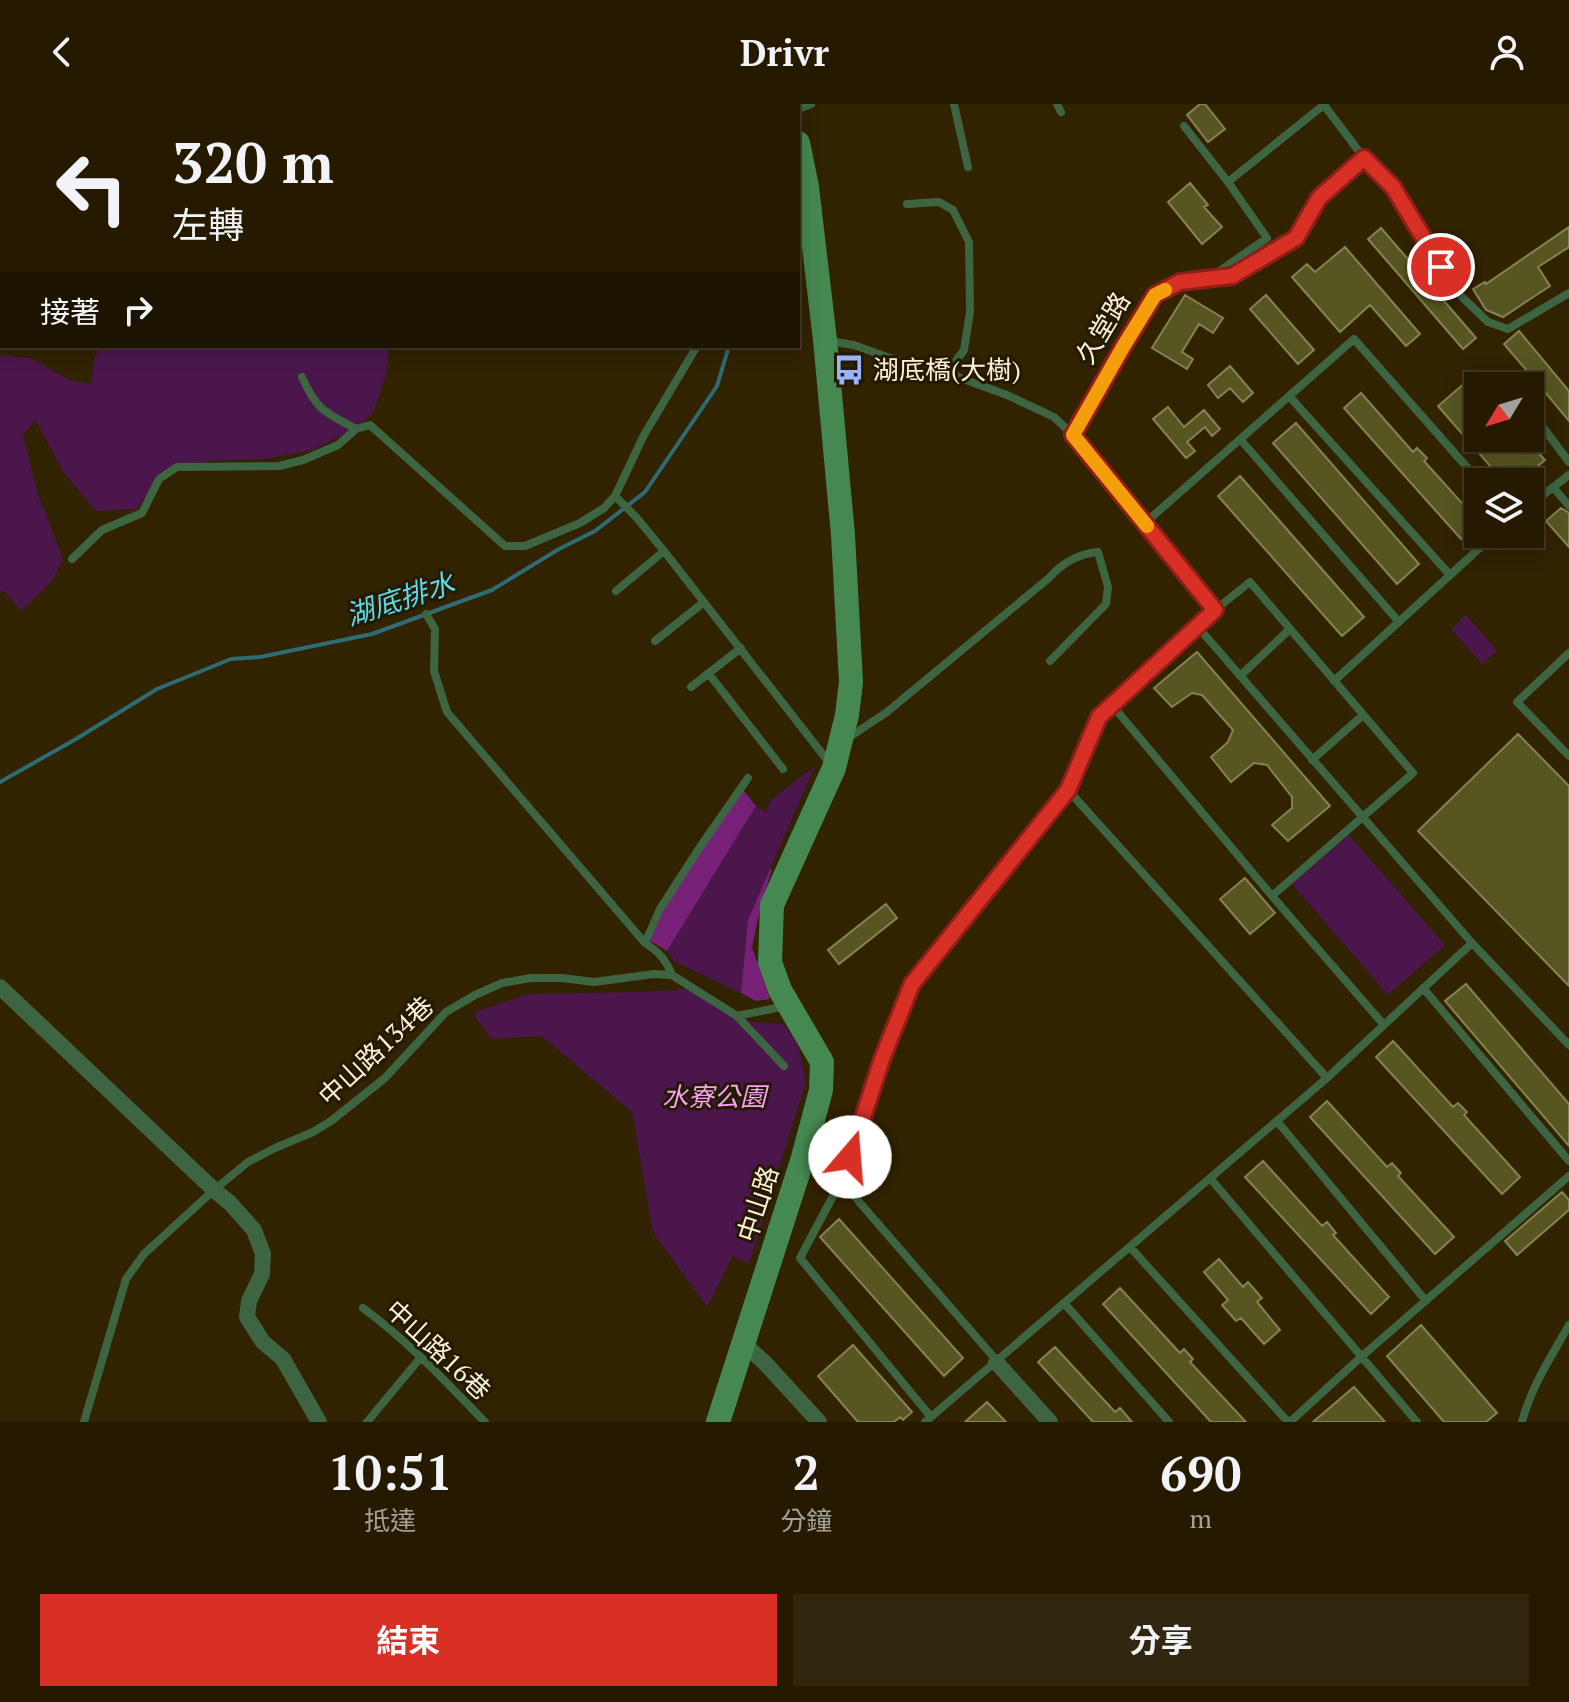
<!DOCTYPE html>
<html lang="zh-TW">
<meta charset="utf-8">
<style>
:root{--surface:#251a00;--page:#31270f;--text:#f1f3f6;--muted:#a3a199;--line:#423822;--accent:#d93025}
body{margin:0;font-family:"PT Serif","Noto Sans TC",serif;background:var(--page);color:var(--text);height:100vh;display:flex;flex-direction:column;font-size:30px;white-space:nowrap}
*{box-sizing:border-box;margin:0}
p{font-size:26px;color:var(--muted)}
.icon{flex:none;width:44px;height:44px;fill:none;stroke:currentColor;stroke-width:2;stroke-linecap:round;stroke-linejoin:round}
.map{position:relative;height:1318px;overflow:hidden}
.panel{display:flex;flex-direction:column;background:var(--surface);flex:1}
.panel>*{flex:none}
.banner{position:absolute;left:0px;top:0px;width:800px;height:244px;box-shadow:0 4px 20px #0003,0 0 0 2px var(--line);background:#251a00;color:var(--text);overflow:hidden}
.needle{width:52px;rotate:232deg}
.controls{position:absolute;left:1464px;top:268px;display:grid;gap:16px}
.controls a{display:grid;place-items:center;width:80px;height:80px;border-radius:0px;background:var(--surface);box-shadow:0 4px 20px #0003,0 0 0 2px var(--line);font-size:40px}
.pin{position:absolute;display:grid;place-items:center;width:68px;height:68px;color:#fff;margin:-34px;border:4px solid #fff;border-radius:50%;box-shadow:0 2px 8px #0007}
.me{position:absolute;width:88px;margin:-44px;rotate:18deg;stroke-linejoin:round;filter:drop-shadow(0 0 6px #0008)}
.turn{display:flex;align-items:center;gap:28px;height:168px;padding:0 40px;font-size:36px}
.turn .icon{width:104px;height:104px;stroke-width:2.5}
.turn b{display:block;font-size:56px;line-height:68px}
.then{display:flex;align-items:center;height:76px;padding:0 40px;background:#0003;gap:16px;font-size:30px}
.eta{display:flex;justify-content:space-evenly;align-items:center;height:136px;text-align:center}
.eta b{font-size:48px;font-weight:700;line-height:56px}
.primary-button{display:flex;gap:16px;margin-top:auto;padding:16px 40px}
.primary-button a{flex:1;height:92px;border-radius:0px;background:var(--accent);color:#fff;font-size:32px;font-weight:700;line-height:92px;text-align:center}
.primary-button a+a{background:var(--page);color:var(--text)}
header{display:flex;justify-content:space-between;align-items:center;height:104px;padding:0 40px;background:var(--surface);font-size:36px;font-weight:700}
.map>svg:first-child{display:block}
</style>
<header><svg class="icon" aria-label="back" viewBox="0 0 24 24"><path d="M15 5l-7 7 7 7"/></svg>Drivr<svg class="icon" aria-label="person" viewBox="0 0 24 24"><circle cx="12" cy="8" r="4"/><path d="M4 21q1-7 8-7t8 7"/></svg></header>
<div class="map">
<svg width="1569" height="1318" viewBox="0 0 1569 1318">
<rect width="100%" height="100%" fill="#312200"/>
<path fill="#4b164b" d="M103 242H390L386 272 373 309 355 325 313 346 264 355 209 357 163 367 137 405 96 407 64 369 36 317 23 330 37 387 63 455 53 476 21 507 7 490 0 486V251L30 254 69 276 91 280 95 251Z
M1466 511 1497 547 1482 560 1451 525Z
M815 662 748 816 741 889 675 858 667 847 756 702 766 708 771 696Z
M1349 731 1445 841 1388 891 1292 780Z
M688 885 751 918 783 920 798 940 806 978 749 1160 733 1152 707 1203 653 1128 632 1008 542 932 491 935 473 909 528 890 643 888Z"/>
<path fill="#772078" d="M742 685 756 702 667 847 649 836 664 803Z
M770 765 772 766 762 796 752 843 770 895 756 897 741 889 748 816Z"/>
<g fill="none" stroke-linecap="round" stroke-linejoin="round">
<path stroke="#2e6b73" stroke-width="4" d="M764 2 766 0
M0 678 76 635 157 585 231 555 260 553 372 530 492 486 559 445 595 427 645 388 717 282 729 242"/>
</g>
<path fill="#575622" stroke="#858450" stroke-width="2" d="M1200 0H1205L1225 25 1208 38 1187 11Z
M1190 79 1208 101 1204 103 1222 123 1202 140 1168 98Z
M1569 123V143L1538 163 1550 182 1503 213 1486 206 1473 185 1485 178 1486 180Z
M1381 124 1476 234 1463 245 1368 135Z
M1345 143 1420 230 1406 242 1370 201 1340 228 1292 173 1307 160 1315 168Z
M1185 191 1223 214 1213 229 1199 220 1182 248 1193 255 1187 265 1152 244Z
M1266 191 1314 246 1298 260 1250 205Z
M1519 227 1569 287V317L1540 282 1537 285 1524 270 1527 267 1504 240Z
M1230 262 1253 289 1243 298 1230 284 1218 294 1208 281Z
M1472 273 1478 280V334H1525L1545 356 1520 378H1504L1438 302Z
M1361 289 1413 348 1417 344 1427 354 1424 357 1478 417V420L1461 435 1344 304Z
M1168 303 1184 323 1204 306 1220 325 1212 332 1205 323 1187 338 1195 347 1186 354 1153 315Z
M1296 319 1419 460 1397 480 1273 339Z
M1240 372 1364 513 1342 532 1218 392Z
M1561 404 1569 409V443L1546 417Z
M1197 548 1330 702 1288 737 1272 721 1292 704V693L1267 661 1254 659 1231 678 1211 653 1228 638 1233 626 1202 591 1192 589 1172 603 1154 584Z
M1518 630 1569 682V882L1418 727Z
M1245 774 1275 809 1250 830 1220 795Z
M886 800 897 814 839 860 828 846Z
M1466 880 1569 1000V1042L1445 897Z
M1393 937 1453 1003 1458 999 1467 1008 1464 1011 1520 1073 1502 1090 1376 953Z
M1327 997 1387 1063 1392 1059 1401 1069 1398 1072 1454 1133 1435 1150 1310 1013Z
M1263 1057 1322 1122 1327 1118 1336 1129 1333 1131 1389 1193 1371 1210 1245 1073Z
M1562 1088 1569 1096V1106L1517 1151 1505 1137Z
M839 1115 963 1254 944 1272 820 1133Z
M1219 1155 1243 1183 1248 1178 1262 1194 1257 1198 1280 1226 1264 1240 1241 1214 1236 1217 1222 1201 1228 1196 1204 1168Z
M1120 1184 1180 1249 1184 1245 1193 1255 1190 1258 1246 1318H1211L1103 1200Z
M1421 1221 1497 1309 1486 1318H1444L1387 1252Z
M853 1241 912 1308 903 1316 900 1313 894 1318H858L818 1272Z
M1055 1243 1115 1308 1120 1304 1132 1318H1093L1038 1258Z
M1354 1283 1385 1318H1313Z
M987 1298 1006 1318H965Z"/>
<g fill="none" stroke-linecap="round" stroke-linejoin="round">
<path stroke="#3d6542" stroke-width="8" d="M954 0 968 63
M1057 0 1061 8
M1324 1 1364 54
M798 5 811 0
M1184 22 1228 78 1267 134 1208 175
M1228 78 1325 0
M907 100 939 98 953 106 969 138 970 208 964 246 947 269
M829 237 854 241 887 253 947 269 1007 291 1054 313 1073 331 1123 243 1155 191 1180 178 1232 172 1296 134 1319 94 1364 54 1393 83 1441 163 1462 193 1488 218 1508 225 1569 189
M302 273C317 307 325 308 356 325
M1289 292 1450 471
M1530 306 1569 358
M1073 331 1215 506 1112 601 1099 613 1068 686 1327 974 1472 839 1197 522
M1240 335 1399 518
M1553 383 1569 402
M615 392 636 413 664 447 831 661
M1530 401 1569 371
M1145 419 1354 235 1480 378
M72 455 102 426 142 409 159 375 177 363 279 362 303 356 338 341 356 325 370 321 505 442H525L580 419 604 404 615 392 644 331 697 242
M616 487 664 447
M426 510 435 525 434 567 447 608 645 839
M655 537 704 498
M1569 549 1517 598 1569 652
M709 570 783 665
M1240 572 1290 525
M1334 577 1495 430
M691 583 741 544
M1112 601 1272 792 1413 669 1250 478 1215 506
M848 634 887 608 1049 474C1062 459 1078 450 1098 448L1108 483 1106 500 1050 557
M1312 656 1363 611
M1272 792 1384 921
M1472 839 1569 941
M672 871C666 856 659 848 645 839L660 805 702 740 748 674
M1423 884 1569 1057
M737 912 784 962
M1277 1017 1426 1197
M1210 1074 1417 1318
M841 1077 800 1154 931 1313
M1130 1143 1288 1318
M1064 1199 1169 1318
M363 1204C408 1237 446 1278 485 1318
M997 1257 841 1077 882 955 912 880 1068 686
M84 1318 126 1175 144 1150 214 1086 248 1058 275 1044 313 1028 331 1017 385 974 446 908 475 891 502 879 531 874H562L594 878 654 870 672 871 737 912 786 902
M367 1318 421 1253
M925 1318 1327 974
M1290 1318 1361 1253 1569 1072
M1522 1318C1531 1283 1551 1253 1569 1221"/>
<path stroke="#3d6542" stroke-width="16" d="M0 883 214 1086 230 1099 254 1126 263 1150 262 1170 249 1197 247 1213 263 1238 283 1255 319 1318
M743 1239 765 1259 819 1318
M996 1258 1050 1318"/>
<path stroke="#468851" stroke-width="24" d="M787 0 788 2
M718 1318 802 1057 821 986 822 958 780 886 770 858 772 801 834 664 847 611 851 578 843 431 825 236 807 83 798 39"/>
</g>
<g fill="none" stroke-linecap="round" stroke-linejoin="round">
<g stroke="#8d1f18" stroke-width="20">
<path id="route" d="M850 1053 882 955 912 880 1068 686 1099 613 1215 506 1073 331 1123 243 1155 191 1180 178 1232 172 1296 134 1319 94 1364 54 1393 83 1441 163"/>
</g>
<use href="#route" stroke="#d93025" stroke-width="14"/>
<path stroke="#f59e0b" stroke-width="14" d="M1147 422 1073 331 1123 243 1155 191 1165 186"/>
</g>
<defs>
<g id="bus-bare" transform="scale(2.4)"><path d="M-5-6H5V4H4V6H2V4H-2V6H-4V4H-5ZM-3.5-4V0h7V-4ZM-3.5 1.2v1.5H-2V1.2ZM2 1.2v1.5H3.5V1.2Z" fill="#99b5fd" stroke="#241a01" stroke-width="2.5" paint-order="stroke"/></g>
</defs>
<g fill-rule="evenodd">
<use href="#bus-bare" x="849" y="266"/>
</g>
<g text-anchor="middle" stroke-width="6" stroke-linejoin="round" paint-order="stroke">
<g font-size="26" fill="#fdf1d7" stroke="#241a01">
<text transform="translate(1103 224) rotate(-59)" y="9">久堂路</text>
<text transform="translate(376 947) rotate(-43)" y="9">中山路134巷</text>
<text transform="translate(758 1100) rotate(-72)" y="9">中山路</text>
<text transform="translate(438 1246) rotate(43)" y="9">中山路16巷</text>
</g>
<g font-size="26" fill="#fdf1d7" stroke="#241a01" text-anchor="start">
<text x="873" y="275">湖底橋(大樹)</text>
</g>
<g font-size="26" font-style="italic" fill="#f89ff6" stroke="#241a01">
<text x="714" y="1002">水寮公園</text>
</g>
<g font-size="28" font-style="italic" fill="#5adaeb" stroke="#241a01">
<text transform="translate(400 495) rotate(-18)" y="10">湖底排水</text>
</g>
</g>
</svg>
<div class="controls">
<a><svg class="needle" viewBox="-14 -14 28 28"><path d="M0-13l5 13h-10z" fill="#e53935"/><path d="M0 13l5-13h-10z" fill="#a3a199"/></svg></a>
<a><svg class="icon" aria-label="layers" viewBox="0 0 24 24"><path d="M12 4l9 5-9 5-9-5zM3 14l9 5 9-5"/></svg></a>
</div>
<div class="pin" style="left:1441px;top:163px;background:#d93025"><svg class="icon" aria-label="arrive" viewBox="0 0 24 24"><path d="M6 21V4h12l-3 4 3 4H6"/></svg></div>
<svg class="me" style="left:850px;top:1053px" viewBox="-20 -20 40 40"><circle r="19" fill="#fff"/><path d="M0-13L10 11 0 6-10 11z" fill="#d93025"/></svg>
<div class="banner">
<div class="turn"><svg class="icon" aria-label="left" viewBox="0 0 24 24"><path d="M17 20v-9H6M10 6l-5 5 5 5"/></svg><div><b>320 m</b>左轉</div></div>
<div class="then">接著<svg class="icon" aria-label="right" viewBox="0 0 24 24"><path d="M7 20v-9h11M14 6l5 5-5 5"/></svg></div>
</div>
</div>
<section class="panel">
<div class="eta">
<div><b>10:51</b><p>抵達</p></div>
<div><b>2</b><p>分鐘</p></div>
<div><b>690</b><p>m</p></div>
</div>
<div class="primary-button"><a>結束</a><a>分享</a></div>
</section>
